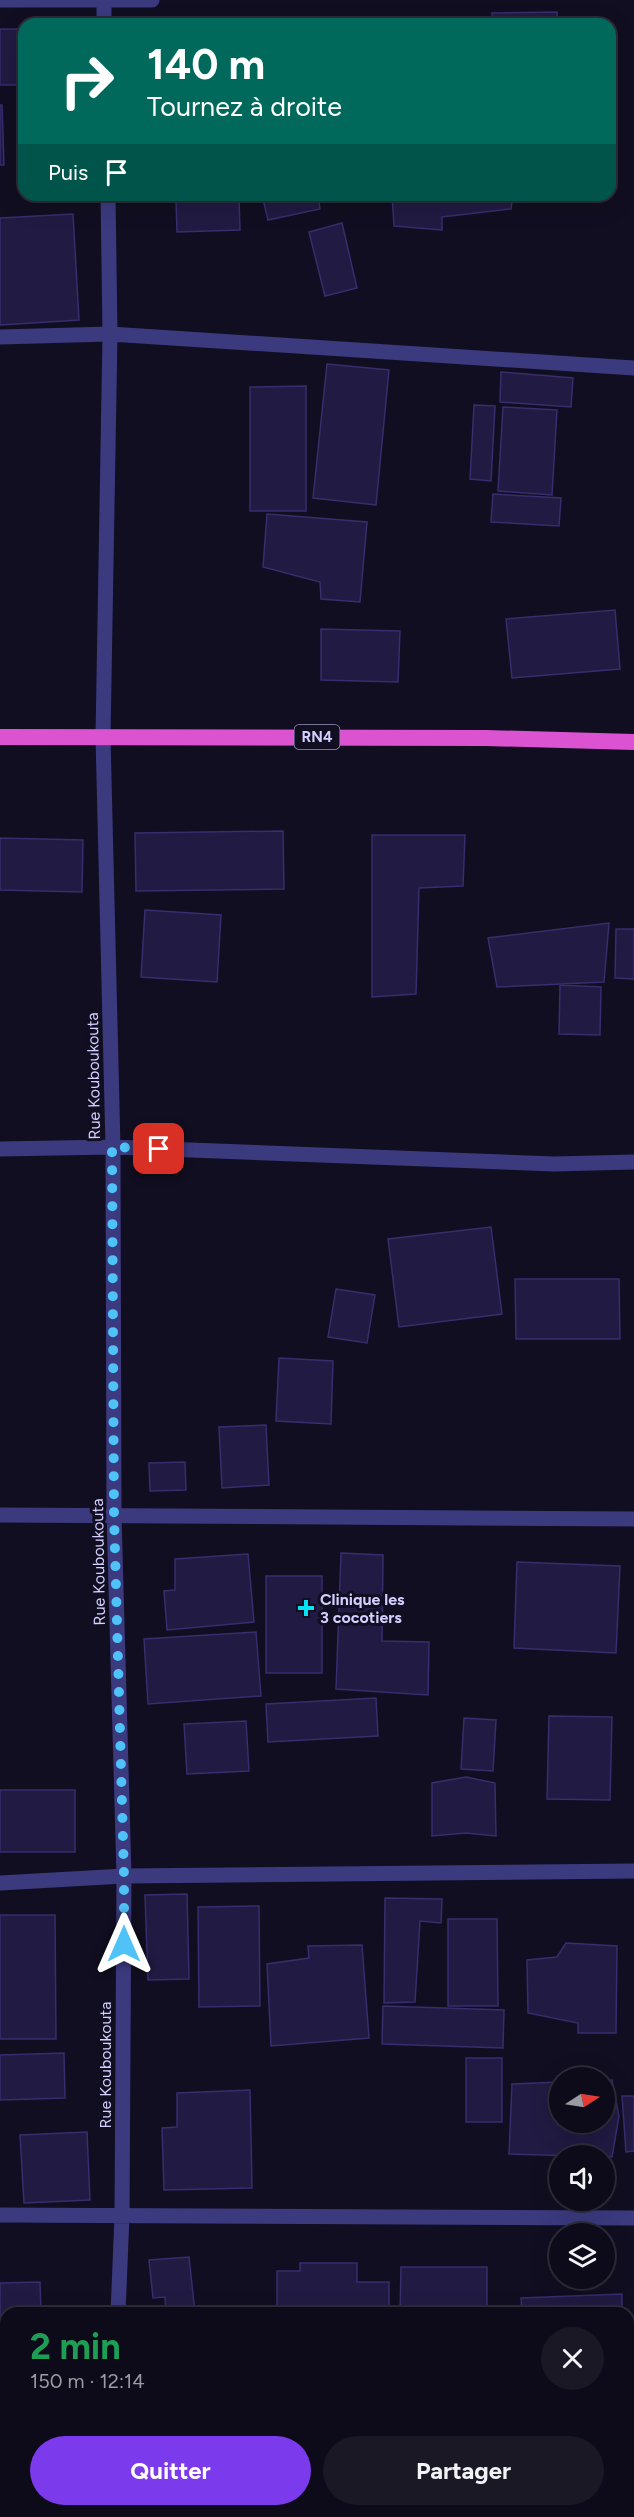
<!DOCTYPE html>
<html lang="fr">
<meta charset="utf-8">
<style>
:root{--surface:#0d0a19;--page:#1b1826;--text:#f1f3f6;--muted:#9a9aa2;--line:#2d2b38;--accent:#7c3aed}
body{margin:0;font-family:Figtree,sans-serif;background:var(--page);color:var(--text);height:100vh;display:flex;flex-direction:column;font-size:22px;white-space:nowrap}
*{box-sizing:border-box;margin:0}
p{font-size:20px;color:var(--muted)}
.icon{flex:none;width:33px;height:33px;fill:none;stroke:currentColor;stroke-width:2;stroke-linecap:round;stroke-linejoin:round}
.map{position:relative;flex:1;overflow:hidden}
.side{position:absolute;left:0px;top:2307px;width:634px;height:210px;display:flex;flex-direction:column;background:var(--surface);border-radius:18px 18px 0 0;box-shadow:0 6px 24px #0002,0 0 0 2px var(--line)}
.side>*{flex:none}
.guide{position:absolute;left:18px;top:18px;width:598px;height:183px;border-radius:18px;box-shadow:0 6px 24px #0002,0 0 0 2px var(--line);background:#00695c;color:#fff;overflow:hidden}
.needle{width:39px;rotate:78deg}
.fabs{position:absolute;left:549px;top:2067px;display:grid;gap:12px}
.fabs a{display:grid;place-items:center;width:66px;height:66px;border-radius:50%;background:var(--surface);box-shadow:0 6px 24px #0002,0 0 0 2px var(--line);font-size:30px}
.pin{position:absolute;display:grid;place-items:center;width:51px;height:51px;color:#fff;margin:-26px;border-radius:12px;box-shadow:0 3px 9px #0006}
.me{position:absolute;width:66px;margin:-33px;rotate:0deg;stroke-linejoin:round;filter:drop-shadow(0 0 4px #0008)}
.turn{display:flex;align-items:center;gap:21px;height:126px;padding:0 30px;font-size:27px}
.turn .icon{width:78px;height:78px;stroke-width:2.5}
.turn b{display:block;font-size:42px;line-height:51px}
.then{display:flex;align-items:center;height:57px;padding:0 30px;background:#0003;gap:12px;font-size:22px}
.round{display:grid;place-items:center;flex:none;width:63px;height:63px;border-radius:32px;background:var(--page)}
.summary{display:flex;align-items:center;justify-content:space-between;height:102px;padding:0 30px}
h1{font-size:36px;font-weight:700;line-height:45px;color:#1e9e55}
.button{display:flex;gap:12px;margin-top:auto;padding:12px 30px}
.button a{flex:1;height:69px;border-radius:36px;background:var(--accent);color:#fff;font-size:24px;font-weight:700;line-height:69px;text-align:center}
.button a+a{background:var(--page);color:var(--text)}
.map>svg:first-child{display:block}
</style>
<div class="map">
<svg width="634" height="2517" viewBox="0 0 634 2517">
<rect width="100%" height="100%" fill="#110e21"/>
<path fill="#211a42" stroke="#382d6d" stroke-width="1.5" d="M557 12 558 24H493L492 13Z
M0 29H24V85H0Z
M0 105H2L4 165H0Z
M262 195H318L320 209 268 220Z
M392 195H513L511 209 442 217V230L394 226Z
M239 198 240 230 177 232 176 200Z
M73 214 79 320 0 325V218Z
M342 223 357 288 325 296 309 232Z
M327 364 389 370 376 505 313 498Z
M501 372 573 378 571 407 500 402Z
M306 386V511H250V387Z
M474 405 495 406 491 481 470 479Z
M503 407 557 410 552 495 498 491Z
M493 494 561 498 559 526 491 522Z
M267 514 367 522 360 602 321 599 320 582 263 567Z
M615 610 620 669 512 678 506 619Z
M321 629 400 631 398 682 321 680Z
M283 831 284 889 136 891 135 833Z
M372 835H465L463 886 419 888 416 994 372 997Z
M0 838 83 840 82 892 0 890Z
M145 910 221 915 217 982 141 977Z
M609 923 604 982 497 987 488 938Z
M616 929H634V979L615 978Z
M560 985 601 987 600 1035 559 1034Z
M491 1227 502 1314 399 1327 388 1239Z
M515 1279H619L620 1339H516Z
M336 1289 375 1295 367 1343 328 1337Z
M279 1358 333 1361 331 1424 276 1421Z
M266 1425 269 1485 222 1488 219 1427Z
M185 1462 186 1490 150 1491 149 1463Z
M341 1553 383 1555 382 1641 429 1642 428 1695 336 1689Z
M248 1554 254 1622 167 1630 164 1591 175 1590V1559Z
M517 1562 620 1566 616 1653 514 1648Z
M266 1576H322V1673H266Z
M256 1632 261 1696 148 1704 144 1639Z
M376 1698 378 1736 268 1742 266 1704Z
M549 1716 612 1717 610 1800 547 1799Z
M464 1718 496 1720 493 1771 461 1769Z
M246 1721 249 1771 187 1774 184 1724Z
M466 1777 495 1783 496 1836 466 1833 432 1836V1783Z
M0 1790H75V1852H0Z
M187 1894 189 1979 148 1980 145 1895Z
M385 1898 442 1899 441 1923 420 1921 415 2002 384 2003Z
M259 1906 260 2006 199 2007 198 1907Z
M0 1915H55L56 2039H0Z
M448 1919H497L498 2006H448Z
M566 1943 617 1946 616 2033H578V2023L528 2013 527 1960 557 1957Z
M362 1945 369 2038 271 2046 267 1964 309 1958 308 1946Z
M383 2006 504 2010 503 2048 382 2044Z
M64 2053 65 2098 0 2100V2055Z
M466 2058H502V2122H466Z
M612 2080 619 2116 612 2157 509 2154 512 2084 560 2082V2122H604V2081Z
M250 2090 252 2188 164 2190 162 2128 177 2127V2093Z
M622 2096H634V2151L626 2152Z
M87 2132 90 2200 24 2203 20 2135Z
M189 2257 195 2313H166L165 2297 153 2298 149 2260Z
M300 2263H357V2282H389V2313H277V2271H300Z
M401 2267H487V2313H400Z
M40 2282 41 2313H6V2368H0V2283Z
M622 2294V2313H522L521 2298Z
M0 2389H6V2511H20V2517H0Z
M141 2511H227L226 2517H141Z
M290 2511H387V2517H290Z"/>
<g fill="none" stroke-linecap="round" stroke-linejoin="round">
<path stroke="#3b3a7f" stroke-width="15" d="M0 0H152
M104 0V24
M108 195 110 334 103 737 113 1147 114 1515 124 1876 122 2216 118 2313
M0 337 110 334 634 368
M0 1149 113 1147 554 1164 634 1162
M0 1515 634 1519
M0 1883 124 1876 634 1871
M0 2215 634 2218
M111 2517V2511"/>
<path stroke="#db53d0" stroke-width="16" d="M0 737 486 738 634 742"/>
</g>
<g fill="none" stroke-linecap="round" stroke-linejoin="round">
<path stroke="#4fc3f7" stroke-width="10" stroke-dasharray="0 18" d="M124 1944V1876L114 1515 112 1147 159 1149"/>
</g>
<path fill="#05e1f4" stroke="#110e21" stroke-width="2" d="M303 1599h6v6h6v6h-6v6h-6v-6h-6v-6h6z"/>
<g text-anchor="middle" stroke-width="6" stroke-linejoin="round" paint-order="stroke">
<rect fill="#110e21" stroke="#9995bc" stroke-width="1.5" x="294.5" y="725" width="45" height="24" rx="4.5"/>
<g font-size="15" font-weight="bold" fill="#d3cffe">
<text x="317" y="742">RN4</text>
</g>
<g font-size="16" fill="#d3cffe" stroke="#110e21">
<text transform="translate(93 1076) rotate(-91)" y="6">Rue Kouboukouta</text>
<text transform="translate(98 1562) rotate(-91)" y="6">Rue Kouboukouta</text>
<text transform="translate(105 2065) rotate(-90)" y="6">Rue Kouboukouta</text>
</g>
<g font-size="16" font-weight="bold" fill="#d3cffe" stroke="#110e21" text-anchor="start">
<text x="320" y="1605">Clinique les<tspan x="320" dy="18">3 cocotiers</tspan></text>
</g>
</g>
</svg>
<div class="fabs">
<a><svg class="needle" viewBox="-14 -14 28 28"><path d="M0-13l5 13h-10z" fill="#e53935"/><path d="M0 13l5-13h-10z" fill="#9a9aa2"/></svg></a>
<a><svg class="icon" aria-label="sound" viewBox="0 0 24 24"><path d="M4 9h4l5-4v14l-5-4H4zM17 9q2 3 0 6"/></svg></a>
<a><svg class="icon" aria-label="layers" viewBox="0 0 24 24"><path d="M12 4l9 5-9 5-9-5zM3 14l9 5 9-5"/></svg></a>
</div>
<div class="pin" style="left:159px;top:1149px;background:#d93025"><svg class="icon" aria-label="arrive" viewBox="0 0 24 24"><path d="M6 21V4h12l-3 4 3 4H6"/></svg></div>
<svg class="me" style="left:124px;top:1944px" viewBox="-20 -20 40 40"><path d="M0-17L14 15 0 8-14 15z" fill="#4fc3f7" stroke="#fff" stroke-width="4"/></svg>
<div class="guide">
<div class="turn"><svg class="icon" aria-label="right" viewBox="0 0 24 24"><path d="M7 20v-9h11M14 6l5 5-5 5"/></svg><div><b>140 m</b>Tournez à droite</div></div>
<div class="then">Puis<svg class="icon" aria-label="arrive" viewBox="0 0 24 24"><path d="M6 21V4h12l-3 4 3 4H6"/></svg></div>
</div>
<section class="side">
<div class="summary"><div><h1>2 min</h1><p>150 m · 12:14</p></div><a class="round"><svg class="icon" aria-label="close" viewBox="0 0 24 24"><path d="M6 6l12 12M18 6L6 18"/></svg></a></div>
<div class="button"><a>Quitter</a><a>Partager</a></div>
</section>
</div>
